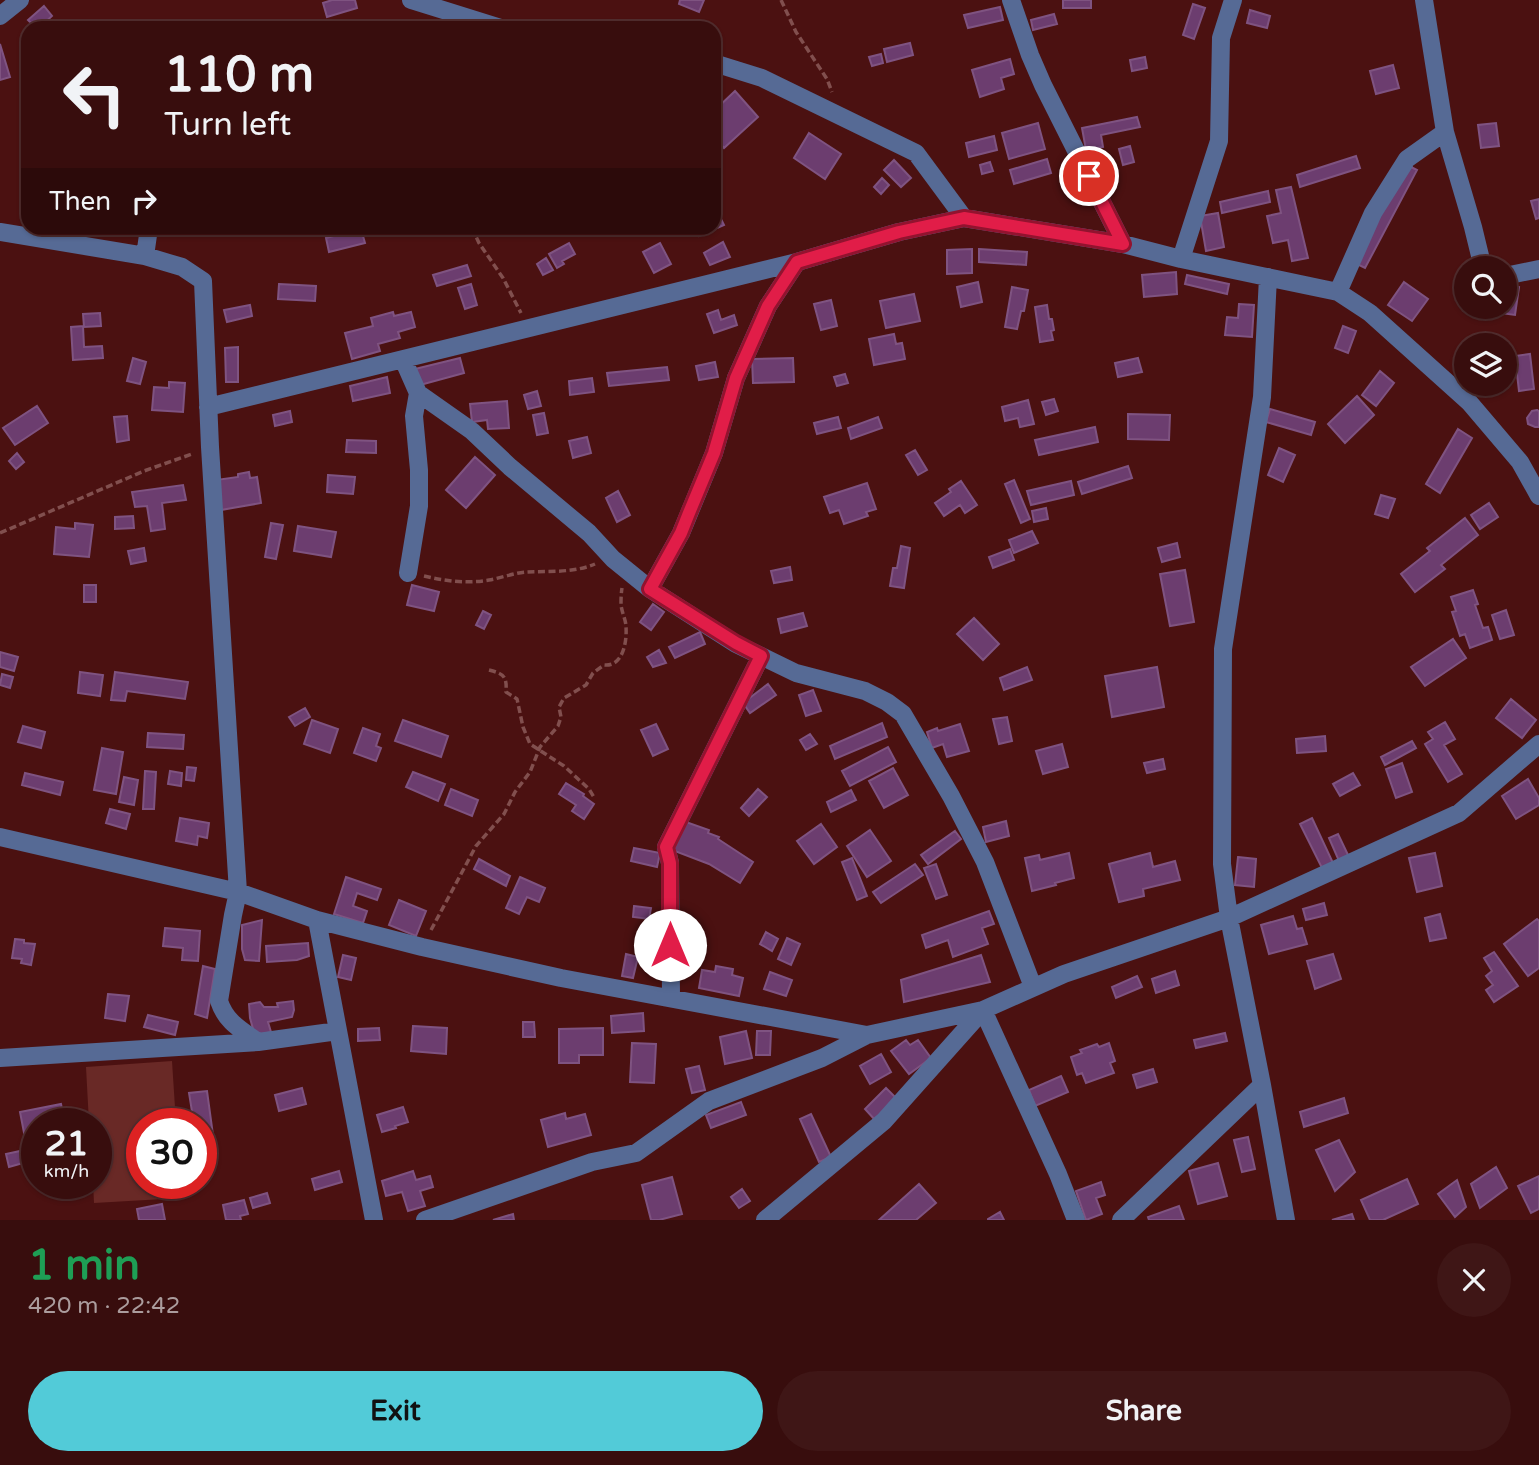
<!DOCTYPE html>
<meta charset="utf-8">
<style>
:root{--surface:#380d0d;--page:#3f1616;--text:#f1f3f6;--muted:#ab9c9d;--line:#522d2e;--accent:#52cbd8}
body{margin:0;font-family:"Varela Round",sans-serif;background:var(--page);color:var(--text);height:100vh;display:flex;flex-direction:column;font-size:26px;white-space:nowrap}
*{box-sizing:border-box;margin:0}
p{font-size:23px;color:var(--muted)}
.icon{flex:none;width:38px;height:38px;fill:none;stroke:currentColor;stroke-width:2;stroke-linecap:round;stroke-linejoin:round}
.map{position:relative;height:1220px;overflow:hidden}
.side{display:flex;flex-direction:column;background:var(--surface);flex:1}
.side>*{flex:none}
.hud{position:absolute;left:21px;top:21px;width:700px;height:214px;border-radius:21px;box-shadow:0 2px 5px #0004,0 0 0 2px var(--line);background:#380d0d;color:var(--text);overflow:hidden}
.tools{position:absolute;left:1454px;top:256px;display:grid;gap:14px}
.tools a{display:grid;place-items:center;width:63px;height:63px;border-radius:50%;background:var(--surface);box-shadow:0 2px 5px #0004,0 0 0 2px var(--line);font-size:35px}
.speed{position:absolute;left:21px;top:1108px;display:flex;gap:14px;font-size:35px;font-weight:700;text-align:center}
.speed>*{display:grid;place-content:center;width:91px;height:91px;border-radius:50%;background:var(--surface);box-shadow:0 2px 5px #0004,0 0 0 2px var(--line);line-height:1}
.speed small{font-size:18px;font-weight:400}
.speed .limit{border:10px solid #d22;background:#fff;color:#111}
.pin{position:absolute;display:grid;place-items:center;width:60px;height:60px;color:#fff;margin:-30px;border:4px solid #fff;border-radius:50%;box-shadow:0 2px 7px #0007}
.me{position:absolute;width:77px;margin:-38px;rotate:0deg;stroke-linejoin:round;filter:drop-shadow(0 0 5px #0008)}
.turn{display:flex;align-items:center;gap:24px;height:147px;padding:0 28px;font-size:32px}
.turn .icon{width:91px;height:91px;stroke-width:2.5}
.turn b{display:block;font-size:49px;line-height:60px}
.then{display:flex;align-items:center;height:66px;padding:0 28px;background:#0003;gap:14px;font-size:26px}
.round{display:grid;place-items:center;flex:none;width:74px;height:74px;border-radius:37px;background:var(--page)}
.headline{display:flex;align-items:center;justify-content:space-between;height:119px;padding:0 28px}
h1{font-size:42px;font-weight:800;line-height:52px;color:#1e9e55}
.action{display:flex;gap:14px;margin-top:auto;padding:14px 28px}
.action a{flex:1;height:80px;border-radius:42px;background:var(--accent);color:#111;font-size:28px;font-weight:800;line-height:80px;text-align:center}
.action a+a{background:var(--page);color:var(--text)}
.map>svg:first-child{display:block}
</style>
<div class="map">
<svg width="1539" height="1220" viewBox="0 0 1539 1220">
<rect width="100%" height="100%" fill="#4b1111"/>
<path fill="#692926" d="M172 1061 176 1123 142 1124V1183H180L181 1198 94 1203 93 1183H96V1124L89 1123 86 1067Z"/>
<path fill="#6c3d6f" stroke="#7f5381" stroke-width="2" d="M332 0H355L357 8 327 17 323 3Z
M680 0H704L699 12 679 4Z
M1063 0H1091V8H1063Z
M1193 4 1205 8 1194 39 1183 35Z
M44 6 52 16 39 28H36L28 20Z
M1000 7 1003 20 968 28 964 15Z
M1250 10 1270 16 1267 28 1247 23Z
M1054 14 1057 24 1033 30 1031 20Z
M378 21 381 28H362Z
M910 43 913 55 887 62 884 49Z
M0 44 10 77 0 80Z
M881 54 883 63 872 66 869 57Z
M1145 57 1147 68 1132 71 1130 60Z
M1010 59 1014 74 1001 78 1004 89 980 97 972 70Z
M1393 65 1399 88 1376 94 1370 71Z
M735 91 758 117 724 148 714 137V111Z
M1137 117 1140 127 1101 135 1103 147 1086 150 1082 128Z
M1038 123 1045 149 1009 159 1002 133Z
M1496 123 1499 146 1481 148 1478 125Z
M809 133 841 154 825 179 794 158Z
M994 136 997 150 969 157 966 143Z
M1130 146 1134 162 1123 165 1119 149Z
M1356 156 1360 168 1300 187 1297 175Z
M1047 159 1051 173 1014 184 1010 170Z
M894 160 911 178 901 187 884 170Z
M990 162 993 171 982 174 980 165Z
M1407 165 1417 170 1365 268 1355 263Z
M882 178 889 185 881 194 874 187Z
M1291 187 1308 258 1292 261 1288 240 1273 243 1267 216 1281 213 1276 190Z
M1268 191 1270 202 1222 213 1220 202Z
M1539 199V218L1536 219 1531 201Z
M1218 213 1224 247 1206 251 1200 216Z
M721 219 724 225 699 236 696 230 701 228H714V222Z
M361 229 365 243 329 252 326 238Z
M723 242 730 257 710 265 704 253Z
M569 243 575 254 562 261 564 264 557 268 549 254Z
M660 243 671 264 654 273 643 252Z
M972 249V273L947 274V250Z
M979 249 1027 252 1026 265 979 262Z
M546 258 553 270 543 275 537 264Z
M467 265 471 276 437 286 433 275Z
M1176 272 1177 294 1144 297 1142 275Z
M1187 275 1229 284 1227 294 1185 284Z
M978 282 982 302 961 307 957 287Z
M1404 282 1428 299 1412 321 1388 305Z
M279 284 316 286 315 301 278 299Z
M471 284 477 305 465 309 458 288Z
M1505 285 1519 287 1515 315 1500 313 1501 306H1505Z
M1012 287 1028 290 1024 311H1021L1017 329 1005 327Z
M914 294 920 321 886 328 880 301Z
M831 300 837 326 821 330 814 304Z
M1239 304 1254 305 1252 337 1225 335 1227 317 1238 318Z
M250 305 252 316 227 322 224 310Z
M1047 305 1049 319H1052L1054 330 1051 331 1053 340 1040 342 1035 307Z
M718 310 721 320 734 315 737 325 714 333 707 314Z
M393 312 394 316 411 312 415 327 398 332 400 338 378 344 380 351 352 359 345 333 373 326 371 318Z
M100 313 101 326 84 327 83 314Z
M83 326 84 347 102 346 103 358 73 360 71 327Z
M1343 326 1356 331 1348 353 1335 348Z
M894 334 896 344 902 343 905 359 874 365 869 339Z
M238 347V382H226L225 348Z
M1530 354 1534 389 1519 391 1515 356Z
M133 358 146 362 140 384 127 381Z
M460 358 464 373 420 385 415 369Z
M793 358 794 382 753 383 752 359Z
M1138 358 1142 372 1118 377 1115 363Z
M715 362 718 377 699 380 696 366Z
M667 367 669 380 609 386 607 373Z
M1380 371 1394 383 1376 406 1362 395Z
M845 374 848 383 837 386 834 377Z
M387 377 390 393 353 401 350 386Z
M592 378 594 392 570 395 569 381Z
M169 382 185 383 183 412 152 410 154 387 169 388Z
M537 391 541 406 528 409 524 395Z
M1357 396 1374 415 1345 443 1328 424Z
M1054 399 1058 411 1046 415 1042 402Z
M1028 400 1034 424 1020 427 1018 418 1005 421 1002 407Z
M507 401 509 428 488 429 487 420 472 422 470 404Z
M37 406 48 423 15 445 3 428Z
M1270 409 1315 422 1311 435 1266 422Z
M1537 410 1539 411V427H1535L1528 424 1527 418 1532 411Z
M290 411 292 422 275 426 273 415Z
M544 413 548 433 537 435 533 415Z
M1128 414 1170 415 1169 440 1128 439Z
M127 416 129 440 117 442 114 417Z
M838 417 841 428 817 434 814 423Z
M878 417 882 428 851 439 848 428Z
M1095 427 1098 442 1039 455 1035 440Z
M1458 429 1472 438 1440 493 1426 484Z
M587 437 591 453 573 458 569 441Z
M347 440 376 441V453L346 452Z
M1279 448 1295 455 1283 482 1268 475Z
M915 450 927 470 918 475 906 455Z
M17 453 24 462 16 469 9 461Z
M475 457 495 475 466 508 446 490Z
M1128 466 1132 478 1082 494 1078 482Z
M249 472 250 478 257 477 261 503 221 510 216 480 238 477V474Z
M328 475 355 477 353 494 327 492Z
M1014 480 1030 519 1021 523 1005 484Z
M961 481 977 505 965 513 960 505 944 516 935 503 951 492 949 489Z
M1071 481 1074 495 1031 505 1027 491Z
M867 483 876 509 866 512 868 516 844 524 839 510 830 513 824 497Z
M183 485 186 500 162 503 165 529 151 531 147 506 135 507 132 492Z
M618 491 630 515 617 522 606 498Z
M1381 495 1395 499 1388 518 1375 514Z
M1489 503 1498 517 1480 529 1471 515Z
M1046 508 1048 519 1034 522 1032 511Z
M133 516 134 528 115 529V517Z
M1465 518 1478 535 1441 565 1445 569 1415 592 1401 574 1430 551 1427 548Z
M75 523 93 525 89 557 54 554 56 527 75 529Z
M271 523 283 525 276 559 265 557Z
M298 526 336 532 331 557 294 551Z
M1032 531 1038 543 1014 553 1009 540Z
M1177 543 1180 557 1162 562 1158 548Z
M901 546 910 548 904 588 890 586 893 568H897Z
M144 548 146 561 131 564 128 551Z
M1010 549 1014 560 993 568 989 557Z
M790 567 792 580 774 583 771 571Z
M1185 570 1194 622 1170 626 1160 574Z
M84 585H96V602H84Z
M412 585 439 592 434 611 407 605Z
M1473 590 1478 604 1475 605 1483 628 1488 627 1492 640 1470 648 1465 634 1460 636 1452 612 1456 611 1451 597Z
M653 604 664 612 651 630 640 622Z
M1506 610 1514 635 1500 639 1492 615Z
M483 611 491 615 484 629 476 625Z
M803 613 807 626 781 633 778 619Z
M974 618 999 644 983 660 957 634Z
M700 632 705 644 675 658 669 647Z
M1453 639 1466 658 1425 686 1411 667Z
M659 650 666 663 653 667 647 657Z
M0 652 18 657 14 671 0 667Z
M1027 667 1032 680 1004 690 1000 678Z
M1157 667 1164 707 1112 717 1105 676Z
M80 672 103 675 100 696 78 693Z
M115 672 188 682 185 699 127 691 125 701 111 700Z
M2 674 13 677 10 688 0 685Z
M768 684 776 695 750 713 743 703Z
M813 690 821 711 806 716 799 695Z
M1511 699 1536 720 1522 738 1496 718Z
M305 708 310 717 295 726 289 717Z
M1007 717 1012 741 999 744 993 719Z
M312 720 338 729 330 753 304 744Z
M403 720 448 736 441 757 395 741Z
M1445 722 1455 739 1444 745 1462 774 1448 782 1425 744 1433 739 1428 732Z
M882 723 887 737 835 759 830 746Z
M656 724 668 749 653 756 641 730Z
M960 724 969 751 947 757 943 744 932 748 927 732 937 728 938 731Z
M23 726 45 732 41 748 18 742Z
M363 728 380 734 376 746 381 748 376 761 354 753Z
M148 733 184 735 183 749 147 747Z
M810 734 817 744 806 750 800 740Z
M1325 736 1326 751 1297 753 1296 739Z
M1412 741 1416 748 1385 765 1381 757Z
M1062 744 1068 767 1043 774 1036 751Z
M888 747 896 762 850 786 842 771Z
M102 748 123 752 116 794 94 790Z
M1163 759 1165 769 1147 773 1144 763Z
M1402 763 1412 792 1396 798 1386 769Z
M187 767 196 768 194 781 186 780Z
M893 768 908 795 884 808 869 781Z
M145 771 156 772 154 809H143Z
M170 771 182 773 181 786 168 784Z
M413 772 445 784 438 801 406 787Z
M25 773 63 782 60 795 22 785Z
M1353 773 1360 785 1340 796 1333 784Z
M124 777 138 780 134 805 119 802Z
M1528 779 1539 798V805L1516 819 1502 796Z
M566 783 584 794 583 796 594 804 584 819 572 811 576 805 559 794Z
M451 789 478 800 472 816 445 805Z
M758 789 767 797 749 816 741 808Z
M851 790 856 800 831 812 827 802Z
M110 809 130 814 126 829 106 823Z
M180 818 209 823 207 838 198 836 197 845 176 841Z
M1312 818 1333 863 1322 868 1300 824Z
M683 821 709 830 708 833 719 837 718 839 753 862 740 883 709 864 672 850Z
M1006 821 1009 836 986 842 983 827Z
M821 824 837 847 814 864 797 841Z
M870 830 891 861 867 877 847 846Z
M955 831 961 839 928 864 921 855Z
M1338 834 1349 857 1339 861 1329 838Z
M634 848 660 853 657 867 631 861Z
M1069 853 1074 878 1055 883 1056 885 1032 891 1025 858 1039 855 1040 860Z
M1150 853 1153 867 1175 861 1180 880 1143 889 1144 896 1119 902 1109 864Z
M1435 853 1442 886 1417 892 1409 858Z
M1238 857 1256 859 1254 887 1235 885Z
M852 858 867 896 857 900 842 862Z
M479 859 510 876 506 886 474 869Z
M915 864 923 875 881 903 873 892Z
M936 864 947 895 936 899 924 868Z
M346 877 381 889 377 900 357 893 353 906 367 911 363 923 334 914Z
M520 877 545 888 539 902 527 897 519 914 506 908Z
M399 900 426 911 416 936 389 925Z
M1324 903 1327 915 1306 920 1303 909Z
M634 906 651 908 649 919 633 917Z
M989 911 994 924 982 928 988 944 953 957 948 940 926 948 922 935Z
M1440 914 1446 938 1430 941 1425 918Z
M1293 916 1297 929 1302 928 1307 944 1269 954 1261 925Z
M1537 919 1539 921V968L1528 976 1504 944Z
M262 920 259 961 245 960 242 949V925Z
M165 928 200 931 198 961 182 960 183 948 163 946Z
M766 932 778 939 772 951 760 944Z
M787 938 800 944 791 965 778 959Z
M15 939 24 940V943L35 944 31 965 21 963 22 959 12 958Z
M308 943 309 956 297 960 267 962 266 946Z
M1494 952 1518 986 1494 1002 1486 990 1493 985 1486 976 1492 971 1484 958Z
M626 954 638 957 633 978 622 976Z
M1333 954 1341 979 1315 989 1307 961Z
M343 955 356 958 351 980 338 977Z
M981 955 990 982 904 1002 901 980Z
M203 966 215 969 207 1018 195 1014Z
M716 966 733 969 732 975 743 978 739 996 699 988 702 970 715 972Z
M1175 971 1179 985 1156 993 1152 979Z
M770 972 792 980 786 996 764 989Z
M1137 976 1142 987 1116 998 1112 987Z
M108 994 129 996 125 1021 105 1018Z
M293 1001 294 1010 292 1017 268 1022 271 1032 255 1036 250 1018 249 1004 260 1002 264 1007H278L277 1003Z
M643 1013 644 1031 612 1033 611 1016Z
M148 1015 178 1022 175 1035 144 1027Z
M523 1022H534L535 1037H523Z
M413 1026 447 1028 446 1054 411 1051Z
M379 1028 380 1040 358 1041V1029Z
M603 1028V1055H579V1063H559V1029Z
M746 1031 752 1058 725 1064 720 1037Z
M757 1031H771L770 1055H756Z
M1225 1033 1227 1041 1196 1048 1194 1040Z
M906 1040 910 1045 918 1040 931 1058 909 1074 891 1051Z
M632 1043 656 1044 654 1083 630 1082Z
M1109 1043 1115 1061 1110 1063 1114 1073 1086 1083 1082 1073 1077 1075 1071 1057 1082 1053 1080 1050 1097 1044 1099 1047Z
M881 1054 891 1072 870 1084 860 1066Z
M699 1066 705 1090 692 1093 686 1069Z
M1153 1069 1157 1082 1137 1088 1133 1075Z
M1061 1076 1068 1092 1035 1106 1029 1090Z
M302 1088 306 1104 279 1111 275 1095Z
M886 1088 897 1099 875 1120 865 1109Z
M207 1091 213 1135 201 1136V1124H194L189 1093Z
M1344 1098 1348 1113 1304 1127 1300 1112Z
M741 1102 746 1115 711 1128 706 1115Z
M61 1104 65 1124H37V1141L26 1143 20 1112Z
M403 1107 408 1122 395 1126 396 1128 382 1132 377 1115Z
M565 1113 566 1119 585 1114 591 1135 548 1147 541 1120Z
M811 1114 831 1157 819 1162 800 1119Z
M1248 1137 1255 1169 1242 1172 1234 1140Z
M1339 1140 1355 1172 1335 1191 1316 1150Z
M20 1151 23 1163 9 1167 6 1154Z
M1218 1163 1227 1196 1198 1204 1189 1171Z
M1496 1167 1507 1188 1480 1208 1471 1184Z
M339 1171 342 1182 315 1190 312 1179Z
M413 1171 416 1180 430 1176 433 1187 420 1191 425 1206 408 1211 402 1192 386 1196 382 1181Z
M1539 1176V1209L1531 1213 1518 1186Z
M672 1177 682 1214 659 1220H651L642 1185Z
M1407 1179 1418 1204 1383 1220H1370L1361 1200Z
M1457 1180 1466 1207 1455 1217 1438 1194Z
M1101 1182 1105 1195 1096 1198 1102 1214 1086 1220 1076 1191Z
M919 1184 936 1203 916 1220H879Z
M742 1189 750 1201 739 1208 731 1197Z
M267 1193 270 1203 253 1208 250 1198Z
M244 1200 248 1214 240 1216 241 1220H226L223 1205Z
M162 1204 165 1220H139L137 1209Z
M1179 1206 1184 1220H1149L1148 1217Z
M1000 1212 1004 1220H988V1219Z
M513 1214 514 1220H493Z
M1352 1214 1354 1220H1332Z"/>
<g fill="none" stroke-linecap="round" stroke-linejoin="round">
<path stroke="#814f4e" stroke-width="3.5" stroke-dasharray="7 3.5" stroke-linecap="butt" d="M781 0 796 32 827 79 832 92
M472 228 479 243 503 278 521 313
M0 533 144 471 192 454
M424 576C445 581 467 584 489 580 501 578 514 573 526 572 549 571 574 573 595 564
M489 670C504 674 507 676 506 692L517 699 523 727 530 744 564 766 589 789 595 799
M431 930 476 846 504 814 515 792 530 772 540 747 558 726 561 717 559 707 564 698 586 685 593 673 604 665C623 667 627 642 626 627 626 620 622 613 621 605 621 600 621 594 622 588"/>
<path stroke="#566a95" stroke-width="18" d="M411 0 501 28
M1011 0 1030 55 1043 85 1123 244
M0 16 20 0
M714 63 762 78 916 153 964 218
M1445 132 1473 227 1483 268
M0 232 145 256 182 267 203 281 210 447 238 892 233 915 219 1001C226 1022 240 1029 258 1042
M145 256 149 228
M1181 259 1219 141 1221 38 1233 0
M1505 276 1539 269
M1338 292 1373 213 1407 159 1445 132 1424 0
M403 359 418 393 472 431 510 467 589 533 613 559 650 589 736 644 796 673 865 691 887 702 903 714 951 796 985 862 1033 987
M208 407 797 262 899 232 964 218 1123 244 1181 259 1338 292 1370 313 1469 402 1520 462 1539 496
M408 573 419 506V470L414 416 418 393
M650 589 681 533 714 453 736 378 768 306 797 262
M0 837 238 892 317 920 422 947 561 978 867 1035 983 1010 1064 974 1229 918 1459 813 1539 744
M317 920 374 1220
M671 998 670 863 666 847 761 656
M0 1058 258 1042 338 1031
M1262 1085 1286 1220
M425 1220 592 1162 636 1153 709 1101 822 1058 867 1035
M765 1220 884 1121 983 1010 1058 1174 1076 1220
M1121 1220 1262 1085 1229 918 1222 864 1223 649 1262 397 1268 277"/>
</g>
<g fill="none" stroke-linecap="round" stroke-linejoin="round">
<g stroke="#92132f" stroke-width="18">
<path id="route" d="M670 945V863L666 847 761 656 736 643 650 589 681 533 689 513 714 453 736 378 768 306 797 262 899 232 964 218 1123 244 1089 176"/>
</g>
<use href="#route" stroke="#e11d48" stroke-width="12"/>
</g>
</svg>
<div class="tools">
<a><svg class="icon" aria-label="search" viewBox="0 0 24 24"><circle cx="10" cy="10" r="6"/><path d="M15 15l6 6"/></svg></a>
<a><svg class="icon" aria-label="layers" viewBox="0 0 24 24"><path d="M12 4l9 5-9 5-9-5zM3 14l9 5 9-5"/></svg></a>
</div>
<div class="speed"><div>21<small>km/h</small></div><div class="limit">30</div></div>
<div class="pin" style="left:1089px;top:176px;background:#d93025"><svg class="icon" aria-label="arrive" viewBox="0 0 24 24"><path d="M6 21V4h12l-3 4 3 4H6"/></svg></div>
<svg class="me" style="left:670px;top:945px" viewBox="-20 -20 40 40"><circle r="19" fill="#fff"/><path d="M0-13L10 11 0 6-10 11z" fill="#e11d48"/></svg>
<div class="hud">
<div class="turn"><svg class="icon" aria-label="left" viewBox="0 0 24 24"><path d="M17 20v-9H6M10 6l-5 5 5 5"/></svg><div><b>110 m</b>Turn left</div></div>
<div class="then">Then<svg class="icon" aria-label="right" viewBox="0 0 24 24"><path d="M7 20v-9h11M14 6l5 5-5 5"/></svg></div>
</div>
</div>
<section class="side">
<div class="headline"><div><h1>1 min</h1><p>420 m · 22:42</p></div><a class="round"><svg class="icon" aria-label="close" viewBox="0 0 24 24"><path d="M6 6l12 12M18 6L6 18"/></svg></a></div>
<div class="action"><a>Exit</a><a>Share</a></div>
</section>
